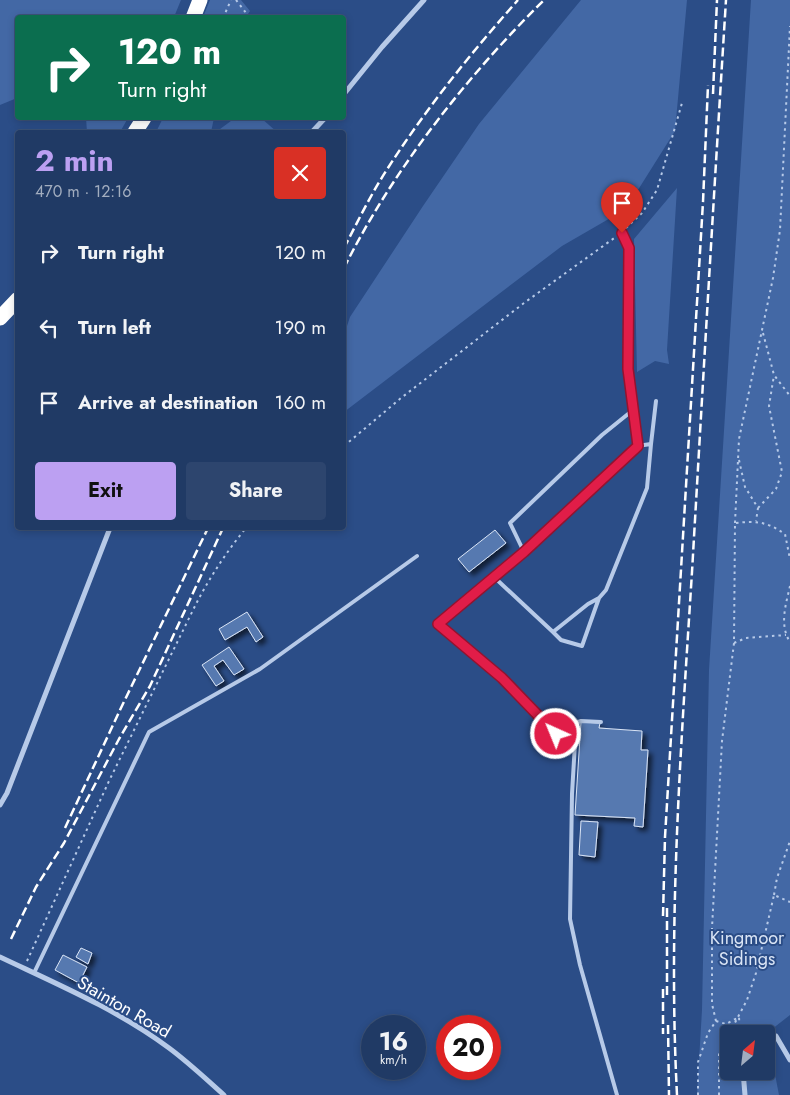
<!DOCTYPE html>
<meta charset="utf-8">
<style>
:root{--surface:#203a65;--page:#2d456e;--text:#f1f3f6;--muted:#a2adbf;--line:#3d5479;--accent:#bca0f2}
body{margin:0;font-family:Jost,sans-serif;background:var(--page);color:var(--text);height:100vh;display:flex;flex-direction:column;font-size:19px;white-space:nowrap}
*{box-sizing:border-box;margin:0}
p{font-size:16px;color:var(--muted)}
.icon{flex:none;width:28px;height:28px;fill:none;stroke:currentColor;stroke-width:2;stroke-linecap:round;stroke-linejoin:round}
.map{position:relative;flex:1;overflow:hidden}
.panel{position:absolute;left:15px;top:130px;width:331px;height:400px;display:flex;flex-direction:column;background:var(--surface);border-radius:5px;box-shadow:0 2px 8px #0003,0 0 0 1px var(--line)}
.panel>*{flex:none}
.guide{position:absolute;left:15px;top:15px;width:331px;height:105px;border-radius:5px;box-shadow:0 2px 8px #0003,0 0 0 1px var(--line);background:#0b6e4f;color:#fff;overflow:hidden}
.needle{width:32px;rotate:28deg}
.fabs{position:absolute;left:720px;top:1025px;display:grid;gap:10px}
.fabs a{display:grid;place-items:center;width:55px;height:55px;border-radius:5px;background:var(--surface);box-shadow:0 2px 8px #0003,0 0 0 1px var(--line);font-size:25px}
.speed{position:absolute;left:361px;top:1015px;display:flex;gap:10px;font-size:25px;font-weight:700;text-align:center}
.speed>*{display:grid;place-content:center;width:65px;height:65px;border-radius:50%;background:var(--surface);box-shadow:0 2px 8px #0003,0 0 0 1px var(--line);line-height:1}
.speed small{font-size:12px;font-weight:400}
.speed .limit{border:8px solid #d22;background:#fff;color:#111}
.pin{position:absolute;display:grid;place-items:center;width:42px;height:42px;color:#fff;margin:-51px -21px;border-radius:50% 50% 50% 0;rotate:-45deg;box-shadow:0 0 5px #0007}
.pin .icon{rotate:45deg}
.me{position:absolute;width:55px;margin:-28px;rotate:316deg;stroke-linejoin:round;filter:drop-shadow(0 0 4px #0008)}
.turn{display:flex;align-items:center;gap:18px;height:105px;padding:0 20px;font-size:22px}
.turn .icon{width:65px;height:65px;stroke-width:2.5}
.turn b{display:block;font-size:35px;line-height:42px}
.round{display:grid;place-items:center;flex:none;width:52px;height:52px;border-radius:5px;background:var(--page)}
.headline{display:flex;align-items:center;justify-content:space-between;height:85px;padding:0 20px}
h1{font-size:30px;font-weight:700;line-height:38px;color:var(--accent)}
.primary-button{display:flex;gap:10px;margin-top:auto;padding:10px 20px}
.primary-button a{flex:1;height:58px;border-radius:5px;background:var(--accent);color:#111;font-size:20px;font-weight:700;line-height:58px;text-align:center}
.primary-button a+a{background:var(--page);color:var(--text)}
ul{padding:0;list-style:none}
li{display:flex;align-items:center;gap:15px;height:75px;padding:0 20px}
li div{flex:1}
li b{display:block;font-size:19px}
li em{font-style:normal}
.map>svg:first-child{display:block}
</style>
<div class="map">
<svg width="790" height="1095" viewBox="0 0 790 1095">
<defs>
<filter id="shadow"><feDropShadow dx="4" dy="4" stdDeviation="2.5" flood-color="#0009"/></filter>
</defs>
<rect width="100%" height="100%" fill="#2b4d87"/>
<path fill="#4368a5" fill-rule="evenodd" d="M0 0H181L174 17 18 18 17 98 0 105Z
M210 0H241L250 11 246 17H203Z
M581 0H687L675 131 626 209 562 246 344 412V335L350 317 423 206 479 124Z
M751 0H790V1015L767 1033 779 1095H697L702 1010 709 670ZM729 1034H766V1071H729Z
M86 118H128L120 132H87Z
M163 118H214L211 132H156Z
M235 118H261L277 132H216Z
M677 188 667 350 669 364 655 361 637 372 634 239Z"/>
<path fill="#5779b0" stroke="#dae5f6" filter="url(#shadow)" d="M495 530 506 543 469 572 458 559Z
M247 612 263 637 256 642 247 627 225 640 219 629Z
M229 647 244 669 234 675 223 660 214 666 224 681 216 686 202 665Z
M581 722 600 723 599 728 642 731 641 750H648L643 827 634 826 635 818 575 815Z
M581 821 598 822 595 857 579 855Z
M81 948 92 953 88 964 76 957Z
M63 955 87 967 79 983 55 970Z"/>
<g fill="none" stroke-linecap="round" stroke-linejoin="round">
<path stroke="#b7cae8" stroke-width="2" stroke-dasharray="2.5 4" stroke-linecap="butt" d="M236 0 250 18
M217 17 219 18
M223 18 231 0
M626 228 642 213 657 190 682 103
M763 333 774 375 790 396
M344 446 401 398 524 303 617 236
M739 460 745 487 758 508 756 521
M758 508 776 489 782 472 769 406 774 375
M735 523 739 439 773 278 780 230 790 26
M790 586C786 604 779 625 790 642
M734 643 746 638 786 635
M774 895 777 878 790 841
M27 961 109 781 196 604C210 577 227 551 246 528
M716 1021 726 1024 739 1017 740 1034
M729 1034 747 1000 756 973 774 895 790 902
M698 1095V1062L708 1033 716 1021 712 1004V928L722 741 734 643 735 523C756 521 766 521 785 534L790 559
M719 1095V1053L729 1035"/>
<path stroke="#b7cae8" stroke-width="4" d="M622 233 629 248 628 369 637 446 524 552 510 523 602 435 633 410
M637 446 651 444 656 401
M524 552 438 624 501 678 556 734
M494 577 553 632 561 640 582 646 599 598 588 604 553 632
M599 598 606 590 647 488 651 444
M601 722 581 721 578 722 576 726 572 794 570 919 580 965 617 1095
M34 973 149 732 260 669 417 556"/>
<path stroke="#b7cae8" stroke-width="5" d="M344 94 382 47 424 0
M312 132 325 118
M0 805 7 793 110 528
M0 957C57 984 118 1010 169 1048 188 1062 206 1079 224 1095
M766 1040 776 1036 790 1060
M743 1071 745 1095"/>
<path stroke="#fff" stroke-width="15" d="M193 18 200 0
M135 132 144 118
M0 318 18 299"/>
<path stroke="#fff" stroke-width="2.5" stroke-dasharray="9 4" stroke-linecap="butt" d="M713 94 717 0
M344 248C357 223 370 196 386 171 425 110 470 54 518 0
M344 268C392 171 467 76 544 0
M65 828 120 710 208 528
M663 916 665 837 703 202 708 85
M11 939 36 887 64 843 119 739 150 686 223 528
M663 989V1034
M667 995V908
M668 1025 669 1095
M677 1095C668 920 681 746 692 572 703 381 714 191 726 0"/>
</g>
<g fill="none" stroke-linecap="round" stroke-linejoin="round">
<g stroke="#92132f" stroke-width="12">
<path id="route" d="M556 734 502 678 438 624 524 552 638 446 628 369 629 248 622 233"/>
</g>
<use href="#route" stroke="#e11d48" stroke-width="9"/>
</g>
<g text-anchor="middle" stroke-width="4" stroke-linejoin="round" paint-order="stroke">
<g font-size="18" fill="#dae5f6" stroke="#2b4d87">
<text x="747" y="944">Kingmoor<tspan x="747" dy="21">Sidings</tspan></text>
</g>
<g font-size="18" fill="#fff" stroke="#2b4d87">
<text transform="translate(124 1007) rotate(30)" y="6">Stainton Road</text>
</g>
</g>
</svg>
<div class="fabs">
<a><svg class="needle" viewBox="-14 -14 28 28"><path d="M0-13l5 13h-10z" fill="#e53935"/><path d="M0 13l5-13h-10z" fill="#a2adbf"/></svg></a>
</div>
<div class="speed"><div>16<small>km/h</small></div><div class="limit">20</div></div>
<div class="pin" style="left:622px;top:233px;background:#d93025"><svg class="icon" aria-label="arrive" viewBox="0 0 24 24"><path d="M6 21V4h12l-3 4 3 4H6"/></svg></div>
<svg class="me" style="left:556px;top:734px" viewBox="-20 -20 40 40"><circle r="17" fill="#e11d48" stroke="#fff" stroke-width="3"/><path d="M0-11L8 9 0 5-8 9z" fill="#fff"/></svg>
<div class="guide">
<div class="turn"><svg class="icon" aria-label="right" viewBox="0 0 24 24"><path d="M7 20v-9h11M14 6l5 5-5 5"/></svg><div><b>120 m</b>Turn right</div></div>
</div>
<section class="panel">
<div class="headline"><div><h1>2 min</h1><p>470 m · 12:16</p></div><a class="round" style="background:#d93025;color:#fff"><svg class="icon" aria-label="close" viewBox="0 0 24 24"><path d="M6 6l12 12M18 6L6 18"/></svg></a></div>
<ul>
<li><svg class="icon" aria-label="right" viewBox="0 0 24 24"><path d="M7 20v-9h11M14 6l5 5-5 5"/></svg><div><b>Turn right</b></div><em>120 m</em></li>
<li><svg class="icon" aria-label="left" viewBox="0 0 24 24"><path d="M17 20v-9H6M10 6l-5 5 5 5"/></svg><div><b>Turn left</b></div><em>190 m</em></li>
<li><svg class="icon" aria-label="arrive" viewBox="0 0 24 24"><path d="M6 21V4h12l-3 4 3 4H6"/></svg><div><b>Arrive at destination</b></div><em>160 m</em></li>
</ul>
<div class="primary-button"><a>Exit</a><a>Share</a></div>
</section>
</div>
